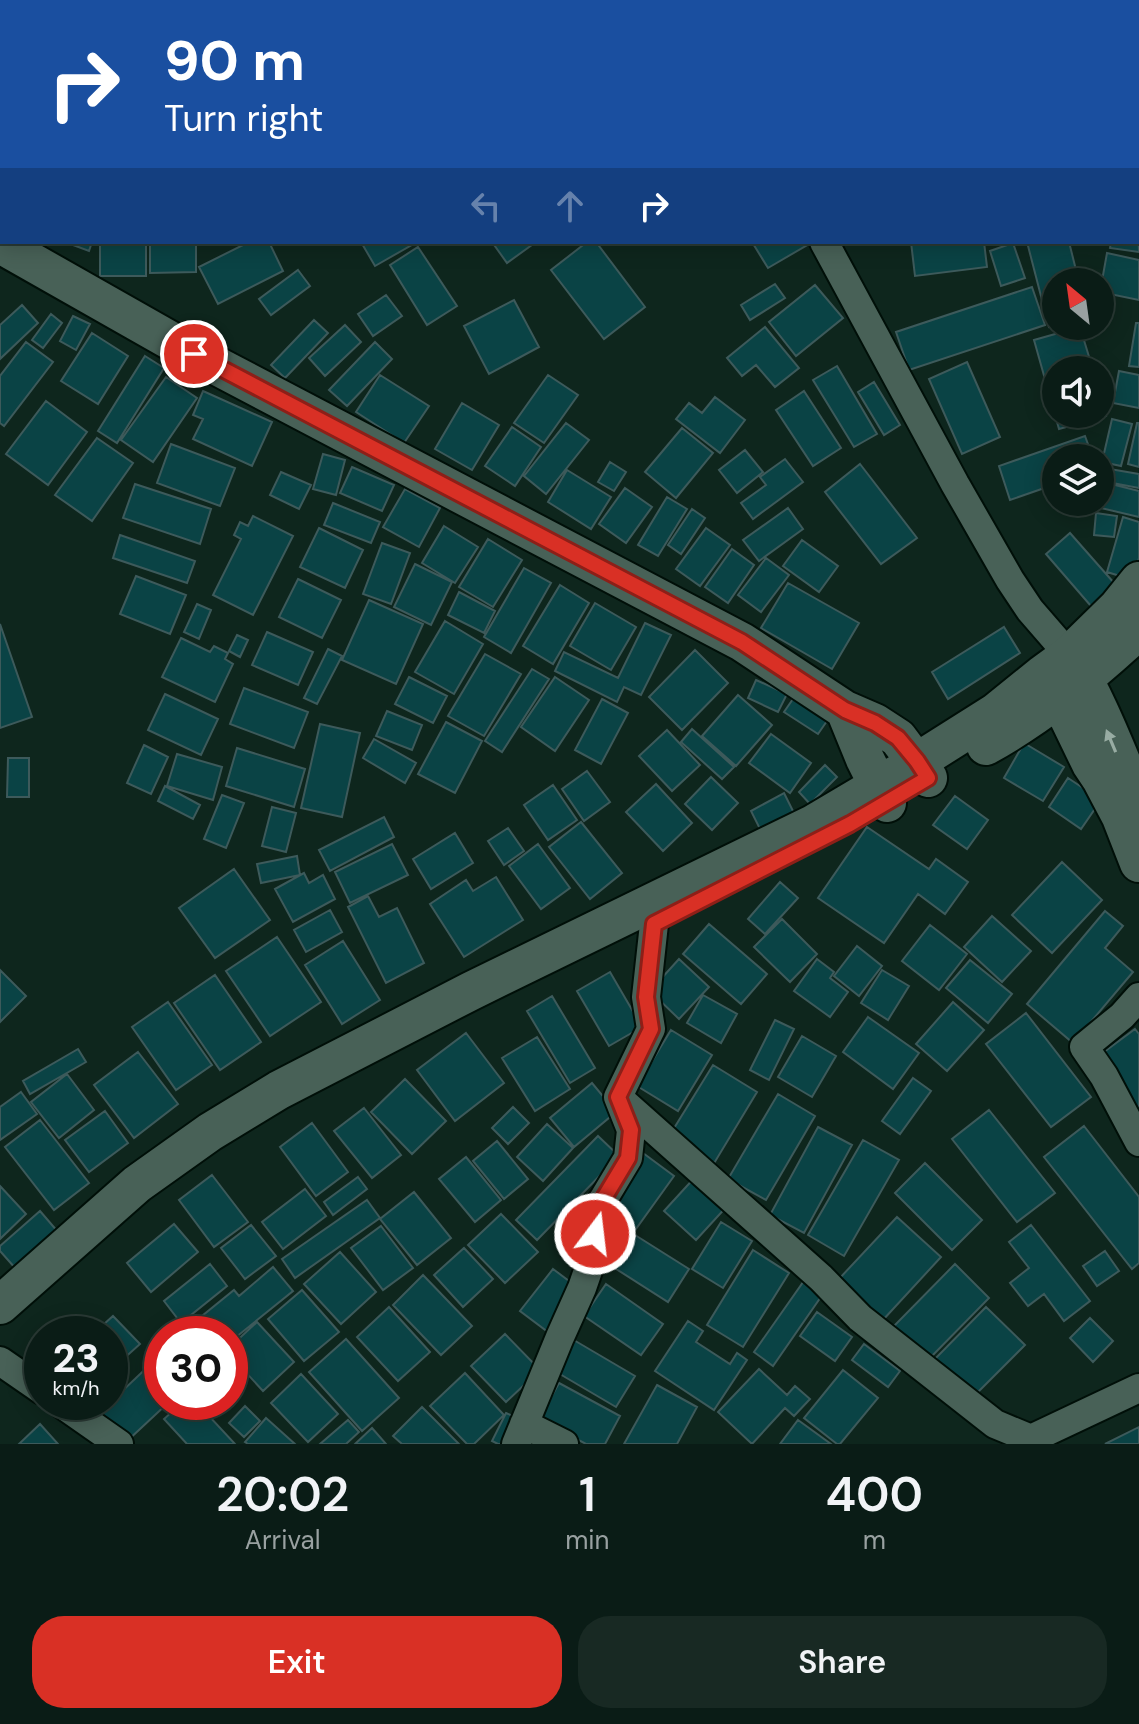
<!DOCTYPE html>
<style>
:root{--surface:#0a1c16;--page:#182923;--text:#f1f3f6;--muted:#99a1a1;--line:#2a3a35;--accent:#d93025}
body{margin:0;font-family:"DM Sans",sans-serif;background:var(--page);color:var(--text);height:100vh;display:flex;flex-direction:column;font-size:30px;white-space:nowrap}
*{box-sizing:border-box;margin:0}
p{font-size:26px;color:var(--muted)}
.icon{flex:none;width:44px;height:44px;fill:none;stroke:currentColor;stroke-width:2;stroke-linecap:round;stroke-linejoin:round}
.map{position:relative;height:1444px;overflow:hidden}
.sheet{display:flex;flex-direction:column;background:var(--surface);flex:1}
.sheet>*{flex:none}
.hud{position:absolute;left:0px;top:0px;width:1140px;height:244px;box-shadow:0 4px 20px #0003,0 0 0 2px var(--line);background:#1a4fa0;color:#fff;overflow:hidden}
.needle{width:52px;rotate:331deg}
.fabs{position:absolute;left:1042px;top:268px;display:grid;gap:16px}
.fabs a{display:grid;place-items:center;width:72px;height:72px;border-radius:50%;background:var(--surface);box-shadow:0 4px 20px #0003,0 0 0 2px var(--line);font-size:40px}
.speed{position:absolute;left:24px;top:1316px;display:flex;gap:16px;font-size:40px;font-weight:700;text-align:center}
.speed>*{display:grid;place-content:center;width:104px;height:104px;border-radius:50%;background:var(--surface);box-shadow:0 4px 20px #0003,0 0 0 2px var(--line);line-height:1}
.speed small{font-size:20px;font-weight:400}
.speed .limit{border:12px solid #d22;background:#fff;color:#111}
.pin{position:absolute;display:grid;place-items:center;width:68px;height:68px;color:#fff;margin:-34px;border:4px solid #fff;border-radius:50%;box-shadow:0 2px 8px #0007}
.me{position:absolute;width:88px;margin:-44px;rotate:15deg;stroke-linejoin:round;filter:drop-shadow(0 0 6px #0008)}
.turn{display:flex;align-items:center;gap:28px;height:168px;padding:0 32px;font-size:36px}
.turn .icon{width:104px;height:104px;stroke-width:2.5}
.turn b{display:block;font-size:56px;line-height:68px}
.lanes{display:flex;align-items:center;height:76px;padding:0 32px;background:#0003;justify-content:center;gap:40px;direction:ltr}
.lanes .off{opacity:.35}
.eta{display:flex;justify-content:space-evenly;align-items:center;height:136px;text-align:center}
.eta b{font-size:48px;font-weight:600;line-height:56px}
.primary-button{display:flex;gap:16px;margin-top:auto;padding:16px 32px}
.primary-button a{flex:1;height:92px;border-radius:32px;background:var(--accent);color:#fff;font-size:32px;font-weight:600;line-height:92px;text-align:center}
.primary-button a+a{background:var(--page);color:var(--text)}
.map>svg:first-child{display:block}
</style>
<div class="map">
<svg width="1139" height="1444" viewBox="0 0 1139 1444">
<rect width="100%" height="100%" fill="#0e261d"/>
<path fill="#0a4345" stroke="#3d5a5b" stroke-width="2" d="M591 0H651L652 2H592Z
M721 0H783L784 2H718Z
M0 132 2 135V194L0 195Z
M1138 225 1139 252 1110 248 1111 242H1138Z
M65 242H92L89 251Z
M100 242 146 243V276H100Z
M249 242H269L283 271 218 304 199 267Z
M361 242H417L375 266Z
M492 242H536L507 263Z
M587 242H596L645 307 604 339 551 270Z
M752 242H808L809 244 768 268Z
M911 242H984L987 267 915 276Z
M1027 242H1069L1079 282H1056V325L1049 327Z
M150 243H196V272L150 273Z
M1013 243 1025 278 1001 286 990 251Z
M418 247 457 306 427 325 390 265Z
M1107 253 1139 260V300L1100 292Z
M298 270 310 286 271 315 259 299Z
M775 284 785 298 750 320 741 305Z
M815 285 843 318 796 356 769 322Z
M1032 287 1045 325 909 370 896 332Z
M386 295 402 316 373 336 358 314Z
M514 300 539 347 489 374 464 326Z
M22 305 38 323 0 359V325Z
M51 314 62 323 43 348 32 340Z
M73 316 90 324 76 350 60 341Z
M314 320 328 333 285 378 271 365Z
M1136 323H1139V367L1129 366Z
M345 325 361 342 325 376 309 358Z
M765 327 799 368 775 387 756 365 742 376 727 358Z
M1080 327 1093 370H1056V414H1100V396L1106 416 1059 429 1034 340Z
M92 333 128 356 98 404 61 381Z
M26 342 53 362 4 426 0 423V376Z
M375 342 392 359 347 406 329 390Z
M145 356 164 368 117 443 98 431Z
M967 362 1000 437 962 454 929 379Z
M837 366 877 434 854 447 813 380Z
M1119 371 1139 375V408L1113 403Z
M380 375 429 406 404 443 356 412Z
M548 375 578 395 544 443 514 423Z
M166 377 197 398 153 462 121 440Z
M874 382 900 425 884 435 858 392Z
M203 391 272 422 252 466 193 439 203 419 193 415Z
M804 391 841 448 813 466 776 410Z
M715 397 745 420 720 453 676 419 689 403 702 413Z
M46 401 87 432 48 485 6 454Z
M462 403 499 425 472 470 435 449Z
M1112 419 1132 424 1121 466 1102 462Z
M566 423 589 440 546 494 524 476Z
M1137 423H1139V467L1128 464Z
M512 427 541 447 515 486 485 466Z
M682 428 713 453 676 498 645 472Z
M1085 436 1093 458H1056V484L1010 500 999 466Z
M97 438 133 463 92 521 55 495Z
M171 444 235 468 220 506 157 483Z
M745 450 763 472 737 493 719 470Z
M323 454 345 460 336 495 313 489Z
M785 459 803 482 753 519 741 503 766 485 760 477Z
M610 462 626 472 614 491 598 482Z
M860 464 917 538 881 564 825 492Z
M352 467 394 485 382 511 340 493Z
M1104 468 1139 474V488L1102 481Z
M567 470 611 497 591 529 548 502Z
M281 472 311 485 299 509 270 495Z
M1107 483 1139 491V517L1101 508Z
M135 484 211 509 200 544 123 518Z
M625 488 652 507 626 543 599 524Z
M405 489 440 508 419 547 383 527Z
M667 497 687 509 658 556 638 545Z
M333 503 380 522 371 543 324 525Z
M788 508 803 529 759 561 743 540Z
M692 509 705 518 681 554 668 545Z
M1096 513 1117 516 1114 537 1094 535Z
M253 516 293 536 253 615 213 595 241 539 234 535 240 522 248 526Z
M1123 517 1139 522V558L1133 580 1107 572Z
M444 526 478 547 455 583 422 563Z
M319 528 363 550 345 588 300 567Z
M706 528 730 545 700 586 676 569Z
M1070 533 1122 592 1097 613 1046 554Z
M120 535 195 561 187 583 113 558Z
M488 539 522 560 493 607 459 587Z
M802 540 838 566 819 592 783 566Z
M382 543 410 553 391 604 363 594Z
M732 549 754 565 728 603 705 587Z
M766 558 789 575 761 612 738 595Z
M415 564 452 582 431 625 394 607Z
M524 568 551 583 511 653 484 637Z
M136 576 186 595 170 634 120 614Z
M298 579 341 600 322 638 279 617Z
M788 583 859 623 832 669 761 628Z
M560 585 589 603 553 664 523 646Z
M459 592 495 611 484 633 448 615Z
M369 600 423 624 396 684 342 660Z
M595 603 636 627 611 670 570 646Z
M197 604 211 610 199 639 184 632Z
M445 621 483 644 454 694 415 672Z
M645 623 671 635 641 695 624 687 617 702 555 671 564 652 618 678Z
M0 624 32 717 0 728Z
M1004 627 1020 653 948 699 932 672Z
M267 632 313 652 298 685 252 665Z
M237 635 248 640 240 657 229 651Z
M181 638 210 652 214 646 228 653 225 659 233 664 215 702 162 677Z
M328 649 342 656 317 704 304 698Z
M695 650 728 683 682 730 649 697Z
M485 654 521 674 484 736 448 716Z
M532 669 549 679 502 752 485 741Z
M409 677 447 696 433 723 395 704Z
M555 677 589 700 555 751 521 727Z
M756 680 787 694 778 712 748 698Z
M244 688 308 712 294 748 230 724Z
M165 694 218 719 201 755 148 730Z
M738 695 772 725 736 766 702 736Z
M795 696 829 718 818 734 784 712Z
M602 699 628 713 601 764 575 750Z
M387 711 422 725 412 750 376 736Z
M446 722 482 741 455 793 418 774Z
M320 724 360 733 342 817 301 808Z
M692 729 734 767 722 779 681 742Z
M667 730 700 765 672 791 639 756Z
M771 734 811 763 790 793 749 763Z
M374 739 416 763 405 783 363 758Z
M1024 743 1064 767 1043 801 1004 778Z
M144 745 168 757 151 794 127 783Z
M237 748 305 769 294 807 226 786Z
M177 754 222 767 213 800 167 786Z
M8 758H29V797H7Z
M825 765 837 777 810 804 799 792Z
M587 771 610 802 584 821 562 789Z
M711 777 738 803 712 830 685 804Z
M1068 778 1101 800 1081 829 1049 807Z
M656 784 692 823 663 851 626 812Z
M553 785 577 820 548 840 524 805Z
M165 786 200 805 193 819 158 801Z
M784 793 794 813 761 831 751 811Z
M222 795 244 803 226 848 204 839Z
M955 796 988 820 967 849 933 825Z
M272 807 296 813 286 852 262 846Z
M384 817 394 837 330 871 319 850Z
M581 822 622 873 590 899 549 847Z
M867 827 929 869 936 859 968 882 945 914 918 894 884 943 818 898Z
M508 828 524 851 504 865 488 841Z
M455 833 473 863 431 889 413 859Z
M392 844 408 875 350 903 335 872Z
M538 844 570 888 541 909 509 866Z
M297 856 300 875 261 883 257 864Z
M1062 862 1102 900 1052 953 1012 915Z
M234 869 270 920 215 958 179 908Z
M304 873 309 883 323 875 335 899 293 922 275 889Z
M496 877 523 920 464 957 430 904 466 880 473 891Z
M780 882 798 898 765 934 748 919Z
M368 896 379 917 397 908 424 963 386 983 348 907Z
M330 910 342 932 306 952 294 930Z
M1105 911 1123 926 1105 948 1133 972 1073 1043 1027 1004Z
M992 916 1031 951 1002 982 964 947Z
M782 919 817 954 790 982 754 947Z
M709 924 767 974 741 1004 683 954Z
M930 925 967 954 939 990 902 961Z
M277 937 321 1002 270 1036 226 971Z
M343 941 380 1000 342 1024 305 965Z
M857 946 882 966 859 996 834 976Z
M679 959 709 987 679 1019 650 991Z
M817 959 834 972 830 978 848 992 830 1017 794 991Z
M970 960 1012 994 988 1023 946 988Z
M0 970 26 996 0 1022Z
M882 970 909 986 888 1020 861 1003Z
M610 972 642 1027 609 1046 577 991Z
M215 975 261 1042 220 1070 174 1003Z
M703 995 737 1014 721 1043 687 1023Z
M552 996 595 1068 570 1083 527 1011Z
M168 1002 212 1065 176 1090 132 1027Z
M953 1002 984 1030 947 1071 916 1044Z
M1026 1013 1091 1097 1051 1127 986 1044Z
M868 1017 919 1053 893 1089 843 1052Z
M775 1020 794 1029 769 1080 750 1070Z
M1135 1029 1139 1034V1115L1096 1058Z
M671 1030 712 1055 678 1111 637 1086Z
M466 1033 504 1083 455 1121 417 1070Z
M802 1036 836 1056 812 1097 778 1077Z
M537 1037 570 1089 535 1111 502 1058Z
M78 1049 86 1062 30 1094 23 1081Z
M138 1052 178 1104 134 1138 94 1085Z
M713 1065 757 1092 713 1165 668 1138Z
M67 1074 94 1110 59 1138 31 1102Z
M913 1078 931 1091 900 1134 882 1121Z
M405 1079 446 1121 412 1154 371 1112Z
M592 1083 616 1112 574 1147 550 1118Z
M21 1092 37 1114 0 1140V1107Z
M778 1094 815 1116 766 1200 728 1179Z
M513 1107 529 1123 508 1144 492 1128Z
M364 1108 401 1155 372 1178 334 1131Z
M989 1110 1055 1193 1017 1222 952 1139Z
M105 1111 128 1143 89 1172 65 1140Z
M40 1120 89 1183 54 1210 5 1147Z
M312 1123 348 1172 316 1196 280 1147Z
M547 1124 573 1148 543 1181 517 1157Z
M1084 1126 1139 1197V1263L1132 1269 1044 1157Z
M818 1127 852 1145 804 1233 770 1215Z
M598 1136 619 1156 537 1240 516 1220Z
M863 1140 899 1160 844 1256 808 1235Z
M497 1141 528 1179 504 1199 473 1161Z
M643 1153 674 1176 633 1233 601 1210Z
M466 1157 501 1200 475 1222 439 1179Z
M925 1163 982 1220 952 1250 895 1193Z
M212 1175 248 1222 214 1247 179 1200Z
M697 1175 729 1204 696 1240 664 1211Z
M358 1177 367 1189 333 1215 324 1202Z
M0 1186 26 1214 0 1239Z
M305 1189 326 1216 283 1249 262 1222Z
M414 1192 451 1238 417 1265 380 1219Z
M367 1200 380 1218 295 1278 282 1259Z
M40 1211 58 1232 16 1269 0 1251V1246Z
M501 1214 538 1252 505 1283 468 1245Z
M897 1217 941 1257 882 1321 838 1280Z
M721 1222 752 1241 723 1288 692 1269Z
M174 1224 198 1252 151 1292 127 1263Z
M251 1225 276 1256 245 1279 221 1248Z
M1031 1225 1090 1301 1064 1321 1044 1294 1028 1306 1010 1283 1029 1268 1009 1242Z
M381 1226 413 1268 383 1290 351 1248Z
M635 1235 689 1269 668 1302 602 1260 612 1243 625 1251Z
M464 1248 493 1279 463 1307 434 1275Z
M753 1250 789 1273 743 1347 707 1325Z
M1105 1251 1119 1271 1097 1286 1083 1266Z
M340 1252 376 1292 341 1324 304 1284Z
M210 1264 227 1286 181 1323 164 1301Z
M955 1264 989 1298 928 1360 894 1326Z
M273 1267 293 1291 230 1342V1334H216L202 1316 234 1290 239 1296Z
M553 1269 581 1290 548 1332 520 1311Z
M423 1275 472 1326 441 1355 393 1305Z
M806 1278 825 1291 773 1366 754 1352Z
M606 1284 663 1324 641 1355 584 1316Z
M302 1290 339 1332 304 1361 268 1319Z
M389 1307 430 1352 398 1381 357 1337Z
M986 1307 1025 1345 968 1402 930 1364Z
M817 1312 852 1337 835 1361 800 1336Z
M113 1316 140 1344 110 1371V1334H93Z
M1090 1318 1113 1341 1093 1362 1070 1338Z
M688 1321 703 1331 696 1342 730 1364 737 1353 747 1360 714 1410 655 1371Z
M257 1322 294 1362 263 1391 230 1355V1347Z
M505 1334 540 1370 506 1402 471 1366Z
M346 1339 399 1398 362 1431 309 1372Z
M572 1339 635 1376 616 1407 553 1370Z
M864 1344 900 1371 888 1387 852 1360Z
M156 1359 162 1366V1402H169L126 1442 99 1413Z
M759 1369 787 1395 795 1386 810 1399 794 1416 785 1408 752 1444 718 1412Z
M843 1370 878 1398 840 1444H837L804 1418Z
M465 1373 504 1415 474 1444H467L430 1406Z
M301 1374 338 1414 308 1442 271 1403Z
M559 1383 620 1416 605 1444H586L539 1419Z
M657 1385 697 1407 677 1444H624Z
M183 1402H196L235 1444H187L164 1419Z
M245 1406 260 1421 244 1437 229 1423Z
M422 1407 459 1444H402L393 1436Z
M506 1413 524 1421 513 1444H498L492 1441Z
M266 1418 295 1444H248L245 1442Z
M348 1420 359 1432 346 1444H320Z
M798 1420 831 1444H780Z
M40 1424 58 1444H19Z
M1139 1427V1444H1105Z
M372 1428 386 1444H355Z"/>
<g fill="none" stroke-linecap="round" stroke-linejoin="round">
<g stroke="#000f08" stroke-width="32">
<path id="street" d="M669 0 670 2
M83 2 87 0
M1115 2V0
M0 40 2 39
M824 242 955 484 1010 580 1030 610 1069 655
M1139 997 1122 1016 1084 1047 1104 1076 1139 1142
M622 1101 821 1278 860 1318 995 1424 1031 1439 1034 1444
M0 1361 42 1390
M59 1402 119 1444
M524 1424 564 1444
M1031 1439 1139 1388
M516 1444 560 1337 582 1288 592 1259 598 1208 628 1158 631 1130 618 1097 651 1029 646 997 654 924"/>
</g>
<g stroke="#000f08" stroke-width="42">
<path id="secondary" d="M0 244 194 354 742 642 845 710 875 723 898 738 928 778
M1073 661C1100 705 1118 756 1139 803
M1045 677 1059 698 1091 764 1101 779 1121 817 1139 863
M845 710 865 759 887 803
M986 746C1042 715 1092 674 1139 630
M0 1305 137 1184 210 1132 279 1090 471 991 813 824 901 772 996 712 1043 674 1069 655 1118 607 1139 581"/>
</g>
<use href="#street" stroke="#486157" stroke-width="28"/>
<use href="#secondary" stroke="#486157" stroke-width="38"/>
</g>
<defs><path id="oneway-solid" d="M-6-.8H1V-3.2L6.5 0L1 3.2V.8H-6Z" transform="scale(2)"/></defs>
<use fill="#98aca3" href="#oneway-solid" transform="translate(1111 741) rotate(-113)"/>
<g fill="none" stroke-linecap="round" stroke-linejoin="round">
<g stroke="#8d1f18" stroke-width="20">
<path id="route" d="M194 354 742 642 845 710 875 723 898 738 917 761 928 778 850 824 654 924 646 997 651 1029 618 1097 631 1130 628 1158 598 1208 595 1234"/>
</g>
<use href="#route" stroke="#d93025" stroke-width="14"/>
</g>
</svg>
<div class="fabs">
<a><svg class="needle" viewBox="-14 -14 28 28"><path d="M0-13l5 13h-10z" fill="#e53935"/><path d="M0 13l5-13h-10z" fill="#99a1a1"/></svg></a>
<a><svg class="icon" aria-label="sound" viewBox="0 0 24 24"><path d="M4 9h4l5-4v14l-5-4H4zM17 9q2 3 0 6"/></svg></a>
<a><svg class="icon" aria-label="layers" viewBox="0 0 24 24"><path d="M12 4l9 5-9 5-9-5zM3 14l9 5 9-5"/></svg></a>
</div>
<div class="speed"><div>23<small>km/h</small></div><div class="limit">30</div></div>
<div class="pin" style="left:194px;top:354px;background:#d93025"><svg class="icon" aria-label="arrive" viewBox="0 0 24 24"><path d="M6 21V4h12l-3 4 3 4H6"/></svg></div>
<svg class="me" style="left:595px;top:1234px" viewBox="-20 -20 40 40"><circle r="17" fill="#d93025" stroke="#fff" stroke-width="3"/><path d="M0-11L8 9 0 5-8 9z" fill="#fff"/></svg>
<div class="hud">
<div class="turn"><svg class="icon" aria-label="right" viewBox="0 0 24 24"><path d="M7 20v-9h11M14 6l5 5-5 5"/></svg><div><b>90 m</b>Turn right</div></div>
<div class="lanes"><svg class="icon off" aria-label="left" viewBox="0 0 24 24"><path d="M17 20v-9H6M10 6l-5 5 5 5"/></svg><svg class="icon off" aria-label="ahead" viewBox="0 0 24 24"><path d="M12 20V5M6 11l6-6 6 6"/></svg><svg class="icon" aria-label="right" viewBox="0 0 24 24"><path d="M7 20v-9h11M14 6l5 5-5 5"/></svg></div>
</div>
</div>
<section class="sheet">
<div class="eta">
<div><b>20:02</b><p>Arrival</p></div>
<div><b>1</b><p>min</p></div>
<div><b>400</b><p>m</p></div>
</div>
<div class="primary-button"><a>Exit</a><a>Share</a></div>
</section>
